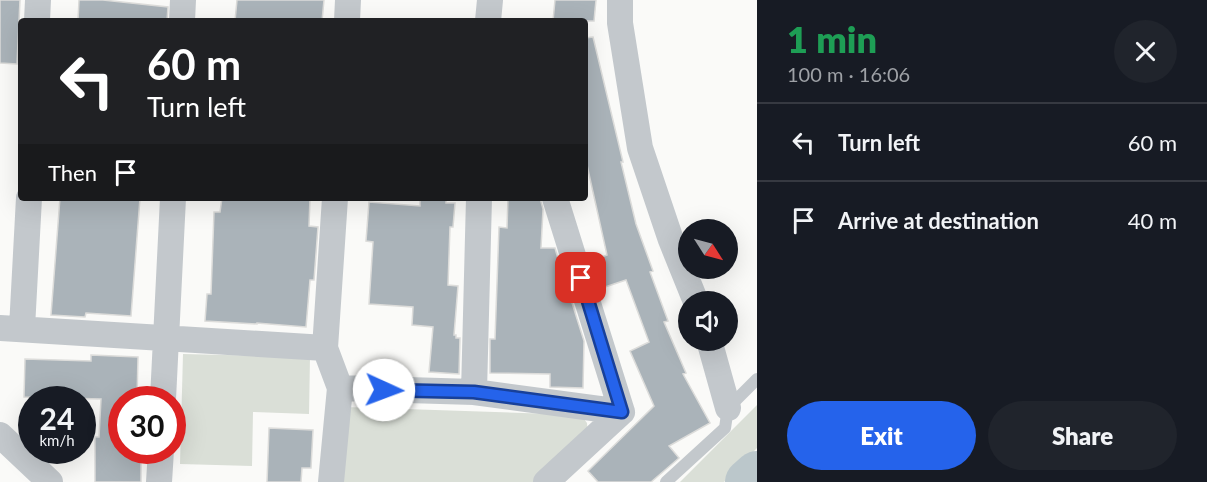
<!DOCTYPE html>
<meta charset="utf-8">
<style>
:root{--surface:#171b24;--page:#20242c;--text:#f1f3f6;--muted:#9ea1a6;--line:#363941;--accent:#2563eb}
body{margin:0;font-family:Lato,sans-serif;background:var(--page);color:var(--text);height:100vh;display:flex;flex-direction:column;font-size:22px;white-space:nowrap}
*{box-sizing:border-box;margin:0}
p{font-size:20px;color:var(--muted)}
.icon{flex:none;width:33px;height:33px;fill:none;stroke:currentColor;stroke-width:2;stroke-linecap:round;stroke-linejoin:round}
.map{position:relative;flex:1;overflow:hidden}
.sheet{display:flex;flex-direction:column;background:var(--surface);width:450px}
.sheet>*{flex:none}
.guide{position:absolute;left:18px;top:18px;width:570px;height:183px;border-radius:6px;box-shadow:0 6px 24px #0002;background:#202124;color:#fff;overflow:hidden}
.needle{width:39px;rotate:126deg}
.buttons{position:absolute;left:678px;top:219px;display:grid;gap:12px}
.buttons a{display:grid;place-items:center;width:60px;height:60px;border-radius:50%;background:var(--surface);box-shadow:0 6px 24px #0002;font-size:30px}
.speed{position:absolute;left:18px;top:386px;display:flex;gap:12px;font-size:30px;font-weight:700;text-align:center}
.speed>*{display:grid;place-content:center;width:78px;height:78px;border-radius:50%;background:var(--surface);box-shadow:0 6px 24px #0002;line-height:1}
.speed small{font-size:15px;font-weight:400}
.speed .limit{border:9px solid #d22;background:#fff;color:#111}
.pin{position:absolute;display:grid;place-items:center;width:51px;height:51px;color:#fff;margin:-26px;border-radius:12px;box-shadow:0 3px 9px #0006}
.me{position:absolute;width:66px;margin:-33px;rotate:92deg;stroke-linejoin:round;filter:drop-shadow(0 0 4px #0008)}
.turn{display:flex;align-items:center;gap:21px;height:126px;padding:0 30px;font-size:27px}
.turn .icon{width:78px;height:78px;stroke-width:2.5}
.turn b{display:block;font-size:42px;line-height:51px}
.then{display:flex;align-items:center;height:57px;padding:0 30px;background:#0003;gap:12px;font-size:22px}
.round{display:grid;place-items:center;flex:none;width:63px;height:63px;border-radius:32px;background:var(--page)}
.head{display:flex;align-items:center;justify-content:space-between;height:102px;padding:0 30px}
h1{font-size:36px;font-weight:800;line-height:45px;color:#1e9e55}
.button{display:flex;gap:12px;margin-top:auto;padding:12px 30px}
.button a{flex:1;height:69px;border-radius:36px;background:var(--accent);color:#fff;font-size:24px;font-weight:800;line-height:69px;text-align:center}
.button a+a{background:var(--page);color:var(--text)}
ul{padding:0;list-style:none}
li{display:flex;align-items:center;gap:18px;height:78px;padding:0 30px;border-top:2px solid var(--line)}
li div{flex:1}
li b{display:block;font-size:22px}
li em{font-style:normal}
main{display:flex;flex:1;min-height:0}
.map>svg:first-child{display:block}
</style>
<main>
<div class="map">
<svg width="757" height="482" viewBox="0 0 757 482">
<rect width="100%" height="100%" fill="#fafaf8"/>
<path fill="#dadfd7" d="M183 354 310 357 309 414 253 412 252 466 180 464Z
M757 405V448L724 482H680Z
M345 407 581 415 587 423 588 436 536 482H339Z"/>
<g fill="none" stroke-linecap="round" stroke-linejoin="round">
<path stroke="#bbc7cb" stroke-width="46" d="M748 482 757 474"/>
</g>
<path fill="#aab3b9" stroke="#dcdcda" stroke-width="1.5" d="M0 0H20L17 64 0 63Z
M79 0H103L168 7 167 21H78Z
M237 0H324L322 21H235Z
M555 0H596L594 21H553Z
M593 37 623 162H621L636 224 653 271 650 272 668 321 664 322 686 373 683 374 710 423 669 446 679 458 651 482H598L588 471 654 406 630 351 649 342 626 280 599 289 590 261 607 255 585 156V38Z
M60 198H140L131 316 86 313 85 317 51 315Z
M222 198H310L309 226 318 227 314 280H310L306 327 257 323V324L205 321 207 294H211L214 212H220Z
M420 198H446V203H455L453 227H450L448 285 458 286 454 335H456V338H460L459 374 429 372 433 327 412 325 413 307 369 304 373 242 366 241 369 202 420 206Z
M508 198H540L543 209 541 248H555L560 266V272L562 271 584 341 583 388 550 387V374L490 373V339H495L499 227 507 228Z
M91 355 138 357 137 399H122V450H141V482H95V437H99L101 399 24 397 25 359 91 361Z
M269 428 313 430 311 468H302L301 482H267Z"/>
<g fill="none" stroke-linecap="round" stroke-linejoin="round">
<path stroke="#c3c8cc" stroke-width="12" d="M666 482 725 428 728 408 757 379"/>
<path stroke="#c3c8cc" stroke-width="26" d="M620 0V23L640 148 671 240 696 302
M37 21 38 0
M182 21 183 0
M347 21 348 0
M488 21 490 0
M0 328 325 348
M22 328 29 198
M709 340 728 408
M340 388 474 392 622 412
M474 392 479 198
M163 399 173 198
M0 435 50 482
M159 482 161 450
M331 482 340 388 325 348 335 198
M546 482 622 412 555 198"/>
</g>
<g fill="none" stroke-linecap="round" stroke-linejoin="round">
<g stroke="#184099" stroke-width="15">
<path id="route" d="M384 390 474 392 622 412 581 278"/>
</g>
<use href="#route" stroke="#2563eb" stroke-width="10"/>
</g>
</svg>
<div class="buttons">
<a><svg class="needle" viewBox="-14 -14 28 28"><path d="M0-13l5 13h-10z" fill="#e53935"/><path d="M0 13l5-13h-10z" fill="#9ea1a6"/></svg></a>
<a><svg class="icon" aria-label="sound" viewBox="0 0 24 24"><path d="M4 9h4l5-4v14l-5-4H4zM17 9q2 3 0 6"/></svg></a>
</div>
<div class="speed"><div>24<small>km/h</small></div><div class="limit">30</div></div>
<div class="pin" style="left:581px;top:278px;background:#d93025"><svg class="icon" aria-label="arrive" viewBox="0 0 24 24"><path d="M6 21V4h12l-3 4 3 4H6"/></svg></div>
<svg class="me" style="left:384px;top:390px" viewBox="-20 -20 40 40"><circle r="19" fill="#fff"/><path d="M0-13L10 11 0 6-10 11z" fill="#2563eb"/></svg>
<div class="guide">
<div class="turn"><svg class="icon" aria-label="left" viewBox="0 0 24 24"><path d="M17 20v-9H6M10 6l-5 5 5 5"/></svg><div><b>60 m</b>Turn left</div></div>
<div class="then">Then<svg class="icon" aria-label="arrive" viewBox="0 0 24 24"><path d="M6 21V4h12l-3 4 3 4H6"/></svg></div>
</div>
</div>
<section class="sheet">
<div class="head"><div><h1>1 min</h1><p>100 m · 16:06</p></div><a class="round"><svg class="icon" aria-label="close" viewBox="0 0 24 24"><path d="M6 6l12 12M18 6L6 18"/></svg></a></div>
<ul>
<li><svg class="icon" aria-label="left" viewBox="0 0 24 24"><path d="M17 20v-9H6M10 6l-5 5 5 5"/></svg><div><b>Turn left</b></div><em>60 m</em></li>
<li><svg class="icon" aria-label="arrive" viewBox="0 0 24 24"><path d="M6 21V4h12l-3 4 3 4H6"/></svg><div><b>Arrive at destination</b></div><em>40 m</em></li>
</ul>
<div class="button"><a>Exit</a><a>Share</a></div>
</section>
</main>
